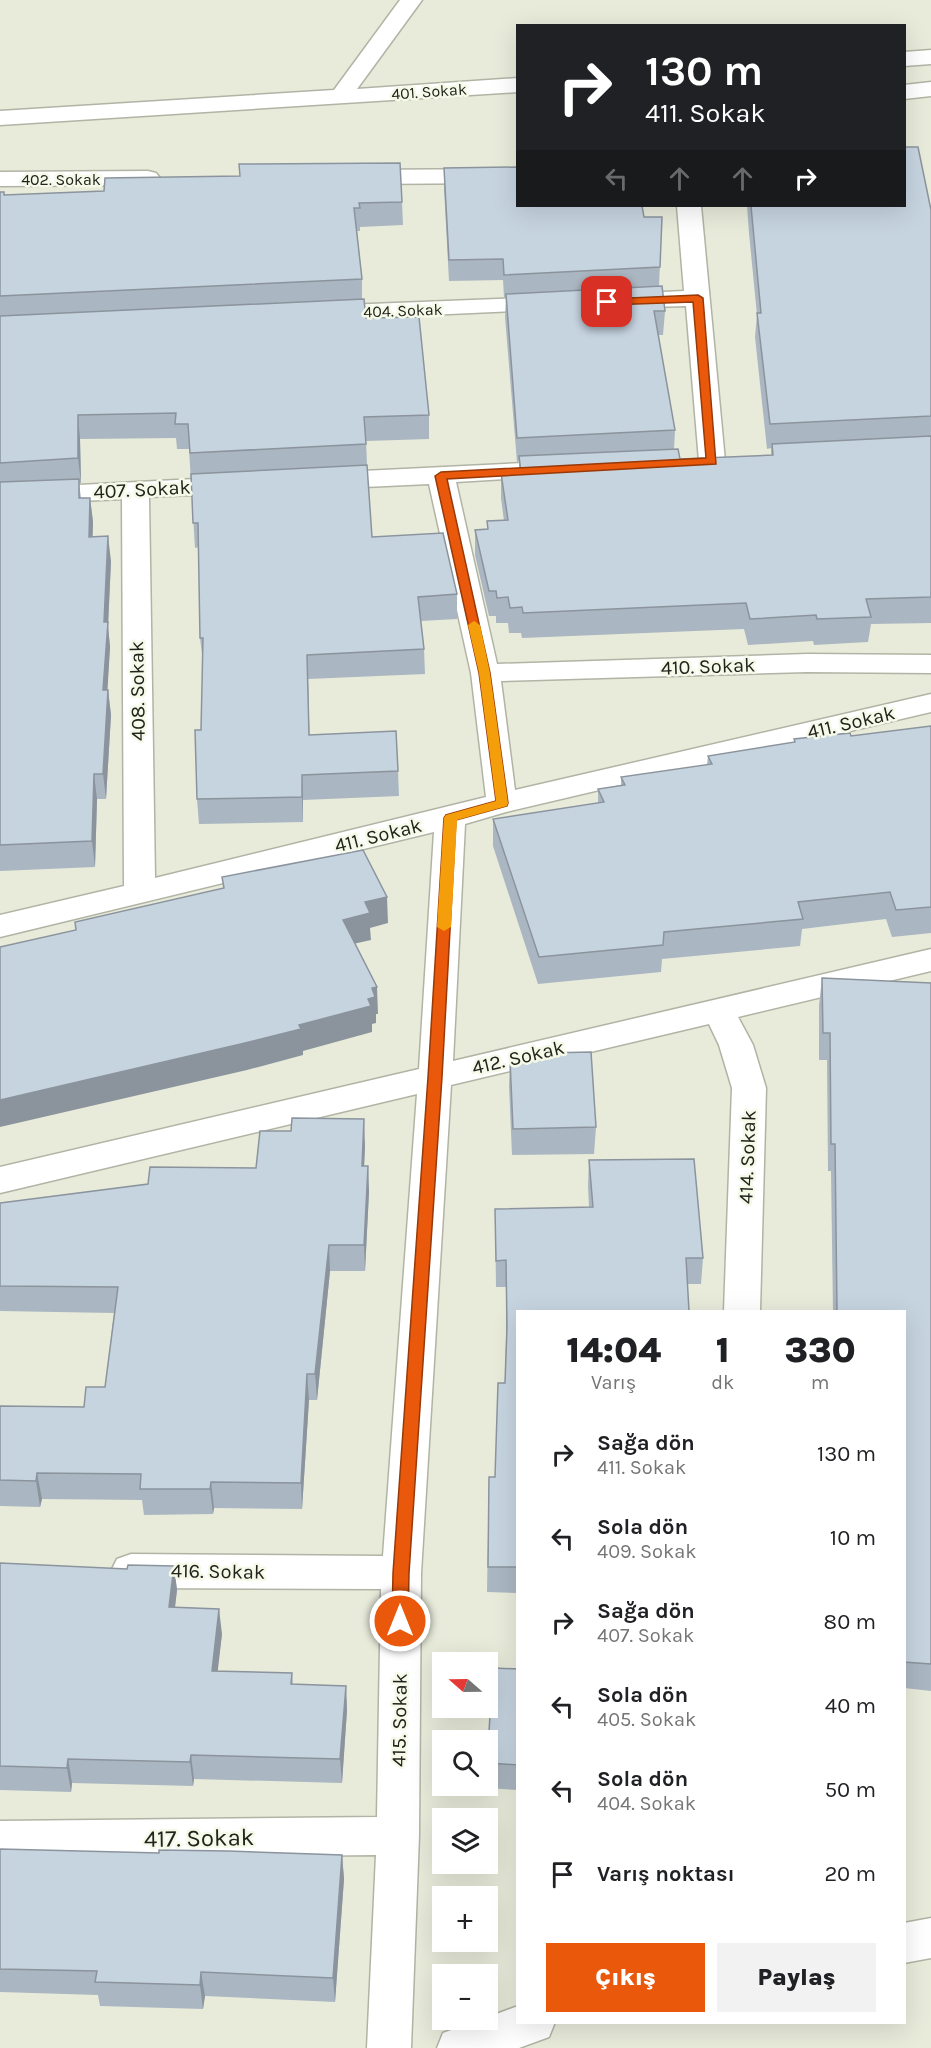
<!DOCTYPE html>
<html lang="tr">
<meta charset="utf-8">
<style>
:root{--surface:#fff;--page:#f2f2f2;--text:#202124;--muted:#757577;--accent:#ea580c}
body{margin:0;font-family:Karla,sans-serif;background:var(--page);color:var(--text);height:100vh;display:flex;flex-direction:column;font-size:22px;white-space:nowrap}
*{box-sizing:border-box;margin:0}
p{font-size:20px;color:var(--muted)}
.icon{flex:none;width:33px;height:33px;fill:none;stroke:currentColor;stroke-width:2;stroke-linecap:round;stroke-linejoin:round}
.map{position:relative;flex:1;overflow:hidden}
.side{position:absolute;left:516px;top:1310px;width:390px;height:714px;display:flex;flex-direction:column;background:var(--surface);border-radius:0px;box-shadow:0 6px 24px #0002}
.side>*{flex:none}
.top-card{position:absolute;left:516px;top:24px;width:390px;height:183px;border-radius:0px;box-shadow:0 6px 24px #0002;background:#202124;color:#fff;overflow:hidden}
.needle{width:39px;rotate:290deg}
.buttons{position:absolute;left:432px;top:1652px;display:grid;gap:12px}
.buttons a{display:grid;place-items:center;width:66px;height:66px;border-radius:0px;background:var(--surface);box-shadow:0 6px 24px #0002;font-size:30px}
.pin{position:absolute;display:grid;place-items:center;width:51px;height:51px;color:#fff;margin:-26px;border-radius:12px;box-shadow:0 3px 9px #0006}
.me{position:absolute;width:66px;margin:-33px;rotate:0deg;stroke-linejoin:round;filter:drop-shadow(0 0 4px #0008)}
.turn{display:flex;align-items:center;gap:21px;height:126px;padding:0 30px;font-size:27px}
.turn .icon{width:78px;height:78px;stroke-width:2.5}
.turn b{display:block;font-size:42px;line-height:51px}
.lanes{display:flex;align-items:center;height:57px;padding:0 30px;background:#0003;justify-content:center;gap:30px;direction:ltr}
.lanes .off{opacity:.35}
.eta{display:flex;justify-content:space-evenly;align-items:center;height:102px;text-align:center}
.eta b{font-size:36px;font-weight:800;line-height:42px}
.button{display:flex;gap:12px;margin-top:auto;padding:12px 30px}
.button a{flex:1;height:69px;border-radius:0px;background:var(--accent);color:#fff;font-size:24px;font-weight:800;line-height:69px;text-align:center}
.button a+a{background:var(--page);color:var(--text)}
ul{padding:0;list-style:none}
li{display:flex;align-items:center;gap:18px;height:84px;padding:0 30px}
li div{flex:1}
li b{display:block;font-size:22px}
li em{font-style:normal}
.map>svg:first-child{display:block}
</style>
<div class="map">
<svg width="931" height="2048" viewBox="0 0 931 2048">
<rect width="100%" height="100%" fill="#e8ebda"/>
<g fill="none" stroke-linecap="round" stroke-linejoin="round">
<g stroke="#b1b4a4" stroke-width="3">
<path id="minor" d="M400 0H422L357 89 518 78V92L0 125V111L334 90Z
M931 50V64L904 66V52Z
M931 82V96L904 99V85Z
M518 169V183L356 184 348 182 344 177 348 172 356 170Z
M148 171 156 173 160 178 156 183 148 185 0 186V172Z
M677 206H701L725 461 721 467 712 469 703 467 699 461 686 306 619 308 610 306 607 301 610 296 619 294 684 291Z
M550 297 559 299 562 304 559 309 319 320 310 318 307 313 310 308 319 306Z
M565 461 574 463 578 469 574 475 456 482 497 664 807 654 931 655V673L807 672 501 681 515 790 931 694V712L506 812 465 824 453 1061 931 949V971L738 1017 753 1045 766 1088 760 1311H724L732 1088 719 1045 709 1024 451 1085 421 1573 419 1836 411 2048H367L376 1855 0 1859V1821L377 1817 381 1589 131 1588 117 1583 111 1571 117 1559 131 1554 383 1556 417 1094 0 1193V1167L419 1069 434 832 0 937V915L124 886 122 499 0 505V489L235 477 244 479 248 485 244 491 235 493 149 497 155 878 486 797 471 673 429 484 322 489 313 487 309 481 313 475 322 473Z
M931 1918V1958L904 1963V1923Z
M518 2006V2022H555L549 2037 519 2048H437L443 2033 481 2019H488V2017Z"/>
</g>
<use href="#minor" fill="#fff" fill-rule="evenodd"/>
</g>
<path fill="#aab6c1" d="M444 168 644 217H662L659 286 665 311 663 335H658L675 430 674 449 680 459 771 456V448L767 449 755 337 757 315 749 233 747 206H904L931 210V623L871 624 868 642 814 645 813 641 748 645 744 629 522 638 521 633H509L508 623H496V616H489L475 555V530L487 529V521H504L501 498V473L519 472V461L517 462 505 317 506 297H504L503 280 449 281 444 189Z
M0 192H4L5 195 402 202 403 225 360 227V231H357L362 279V299L366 318 429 415V439L366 441 367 465 372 537 457 594V619L421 621 424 649 425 674 308 679 309 735 398 771 399 796 303 800V822L199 824 197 799 201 730 203 662 200 638 199 547 195 548 189 449H177L176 438 80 439 81 483H79L81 498H90L93 522 92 537 111 561 108 626 110 647 107 690H108L111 715 106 799H97L95 867 0 871Z
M931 726V933L892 937 886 919 802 929 800 946 662 959 661 972 538 984 493 846V819L598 803V789L621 785V777L707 765 708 756 794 742V739L851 736Z
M822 978 931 983V1691L904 1688V1311H833L831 1171H828L827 1060H819V1005Z
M510 1059 596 1127 594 1154 512 1155 509 1086Z
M365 1145 364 1166H368L369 1192 365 1271H330L317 1400H309L302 1509 214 1508 213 1514 144 1515 142 1500 42 1499 40 1507 0 1506V1406L84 1407 105 1387 114 1313 0 1311V1203L148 1184 256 1168Z
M589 1160 703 1258 701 1284H688L518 1311V1593L487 1592 489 1477H495L505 1383 506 1344V1287H496L495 1209 589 1207 588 1186Z
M0 1563 127 1569 174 1566 177 1590 175 1607 222 1634 217 1671 292 1673 293 1684 346 1686 347 1710 342 1783 194 1779 193 1786 72 1783 71 1792 0 1790Z
M518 1669V1790L486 1788V1785H488V1747Z
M0 1849 159 1853 342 1855 344 1879 335 2002 205 1996 203 2009 100 2006 98 1995 0 1992Z"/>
<path fill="#8b949d" d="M78 415 80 439 81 483 78 458Z
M90 498 93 522 92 562 89 537Z
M108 536 111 561 108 626 110 647 106 715 103 690 104 622Z
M307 655 308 679 310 760 309 735Z
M108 690 111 715 106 799 103 774Z
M94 774 97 799 95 867 92 841Z
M302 775 303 800V822L302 797Z
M387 897 388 923 370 928 371 940 344 946 343 920 365 902Z
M377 987 378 1014H376V1023L372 1024V1032L303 1051V1055L247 1070 0 1127V1100L299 1025 368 999 372 988Z
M364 1119 365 1145 363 1192 362 1166Z
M368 1166 369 1192 365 1271 364 1245Z
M329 1245 330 1271 317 1400 315 1374Z
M307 1374 309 1400 302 1509 301 1483Z
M37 1473 42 1499 40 1507 36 1481Z
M211 1482 214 1508 213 1514 210 1489Z
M174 1566 177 1590 172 1632 169 1607Z
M219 1609 222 1634 215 1695 212 1671Z
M346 1686 347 1710 342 1783 340 1759Z
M191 1755 194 1779 193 1786 190 1762Z
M68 1759 72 1783 71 1792 67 1768Z
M342 1855 344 1879 335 2002 333 1978Z
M201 1972 205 1996 203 2009 200 1985Z"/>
<path fill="#c6d4e0" stroke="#8b949d" stroke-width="1.5" d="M904 147H918L931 210V416L770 424 757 313H761L751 206H904Z
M400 163 402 202 359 203 360 208H354L362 279 0 296V192H4V195L104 191 105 178 240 176 239 164Z
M518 167V206H642L644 217H662L660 267 504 275 503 259 449 260 444 168Z
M662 286 665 311H654L675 430 517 438 506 294Z
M364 299 366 318 419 317 429 415 364 417 366 444 190 453 188 424H175L176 413 78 415V458L0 463V316Z
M931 436V597L866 599 871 617 817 619 816 615 750 619 746 603 523 613 522 607 510 608 508 597 497 598 496 591H489L475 530 488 529 487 521 508 520 501 473 521 472 519 456 678 449 680 459 773 455 772 444Z
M367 465 372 537 443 533 457 594 418 597 424 649 307 655 309 735 396 731 398 771 302 775V797L197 799 195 730H201L203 638H200L198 523H193L191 474Z
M79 479V498H90L89 537 108 536 104 622H108L103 690H108L103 774H94L92 841 0 845V482Z
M931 726V907L896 910 890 892 798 902 803 919 664 932 663 945 539 957 493 819 604 802 598 789 625 785 621 777 712 764 708 756 795 742 794 739 850 733 851 736Z
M363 850 387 897 365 902 370 913 343 920 377 987 372 988 375 997 368 999 371 1006 299 1025 301 1029 245 1043 0 1100V947L76 930 75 922 224 888 222 877Z
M822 978 931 983V1664L904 1662V1311H837L835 1144H831L830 1033H823Z
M591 1052 596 1127 513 1129 510 1059H545V1053Z
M292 1118 364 1119 362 1166H368L364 1245H329L315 1374H307L301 1483 211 1482 210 1489H140L141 1474 37 1473 36 1481 0 1480V1406L84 1407 86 1387H105L118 1287 0 1286V1203L148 1184 150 1167 256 1168 260 1131H291Z
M694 1159 703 1258H686L689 1311H518V1567H488L489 1477H495L498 1383H505L507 1327 506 1260 496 1261 495 1209 593 1207 589 1160Z
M0 1563 127 1569 128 1565 174 1566 169 1607 219 1609 212 1671 292 1673 291 1684 346 1686 340 1759 191 1755 190 1762 68 1759 67 1768 0 1766Z
M493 1668 518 1669V1765L488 1763V1747Z
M0 1849 159 1853V1850L228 1851 342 1855 333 1978 201 1972 200 1985 95 1982 97 1971 0 1969Z"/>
<path fill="#ea580c" stroke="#983908" stroke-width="1.5" d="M698 295 703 298 716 464 447 479 490 673 508 803 507 806 456 820 442 1077 409 1573 408 1621 406 1626 400 1628 394 1626 392 1621 393 1573 428 1077 444 818 446 815 496 801 479 673 435 476 441 472 706 458 693 302 607 305 602 302 607 299Z"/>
<path fill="#f59e0b" d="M474 621 480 625 490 673 508 803 507 806 457 820 451 927 444 931 437 927 444 818 446 815 496 801 479 673 468 625Z"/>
<g text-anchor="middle" stroke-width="5" stroke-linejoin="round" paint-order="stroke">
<g font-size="16" fill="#22231d" stroke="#f5f9e8">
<text transform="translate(429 91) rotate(-4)" y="6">401. Sokak</text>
<text x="61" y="185">402. Sokak</text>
<text transform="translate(403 310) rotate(-2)" y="6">404. Sokak</text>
</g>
<g font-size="20" fill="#22231d" stroke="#f5f9e8">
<text transform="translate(142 489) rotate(-3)" y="7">407. Sokak</text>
<text transform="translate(708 666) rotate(-2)" y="7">410. Sokak</text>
<text transform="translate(137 691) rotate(-91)" y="7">408. Sokak</text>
<text transform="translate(851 722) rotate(-13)" y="7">411. Sokak</text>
<text transform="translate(378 835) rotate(-14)" y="7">411. Sokak</text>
<text transform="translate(518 1057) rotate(-13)" y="7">412. Sokak</text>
<text transform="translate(747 1157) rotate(-88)" y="7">414. Sokak</text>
<text transform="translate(218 1571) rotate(1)" y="7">416. Sokak</text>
<text transform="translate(399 1720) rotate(-89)" y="7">415. Sokak</text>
</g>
<g font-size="24" fill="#22231d" stroke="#f5f9e8">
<text transform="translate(199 1838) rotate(-1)" y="8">417. Sokak</text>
</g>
</g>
</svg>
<div class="buttons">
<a><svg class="needle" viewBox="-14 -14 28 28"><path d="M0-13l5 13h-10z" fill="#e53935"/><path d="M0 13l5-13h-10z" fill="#757577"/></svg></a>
<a><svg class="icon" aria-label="search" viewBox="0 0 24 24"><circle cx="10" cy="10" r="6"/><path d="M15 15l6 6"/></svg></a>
<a><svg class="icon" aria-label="layers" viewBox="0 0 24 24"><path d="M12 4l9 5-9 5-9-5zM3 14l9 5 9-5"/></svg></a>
<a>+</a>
<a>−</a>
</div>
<div class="pin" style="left:607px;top:302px;background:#d93025"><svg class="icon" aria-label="arrive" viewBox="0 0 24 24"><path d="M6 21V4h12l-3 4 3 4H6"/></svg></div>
<svg class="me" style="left:400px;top:1621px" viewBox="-20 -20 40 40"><circle r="17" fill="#ea580c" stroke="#fff" stroke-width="3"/><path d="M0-11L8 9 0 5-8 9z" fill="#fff"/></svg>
<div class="top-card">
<div class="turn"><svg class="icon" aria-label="right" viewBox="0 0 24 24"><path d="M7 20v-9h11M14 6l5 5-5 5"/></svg><div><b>130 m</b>411. Sokak</div></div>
<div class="lanes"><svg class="icon off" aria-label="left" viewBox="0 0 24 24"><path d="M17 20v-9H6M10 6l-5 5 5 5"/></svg><svg class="icon off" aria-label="ahead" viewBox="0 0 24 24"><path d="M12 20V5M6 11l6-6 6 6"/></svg><svg class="icon off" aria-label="ahead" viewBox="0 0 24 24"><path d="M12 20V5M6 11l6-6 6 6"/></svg><svg class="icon" aria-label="right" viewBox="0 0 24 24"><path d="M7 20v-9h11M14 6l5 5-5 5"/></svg></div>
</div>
<section class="side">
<div class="eta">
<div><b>14:04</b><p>Varış</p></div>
<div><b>1</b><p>dk</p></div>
<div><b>330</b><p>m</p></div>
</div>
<ul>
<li><svg class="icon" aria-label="right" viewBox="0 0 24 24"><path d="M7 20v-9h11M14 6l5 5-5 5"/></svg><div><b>Sağa dön</b><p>411. Sokak</p></div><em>130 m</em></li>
<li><svg class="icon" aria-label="left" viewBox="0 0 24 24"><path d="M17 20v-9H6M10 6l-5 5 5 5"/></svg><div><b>Sola dön</b><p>409. Sokak</p></div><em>10 m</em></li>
<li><svg class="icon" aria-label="right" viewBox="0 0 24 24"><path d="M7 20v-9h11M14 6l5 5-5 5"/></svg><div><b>Sağa dön</b><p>407. Sokak</p></div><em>80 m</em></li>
<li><svg class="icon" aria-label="left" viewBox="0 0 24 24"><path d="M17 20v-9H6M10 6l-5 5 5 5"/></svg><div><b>Sola dön</b><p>405. Sokak</p></div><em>40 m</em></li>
<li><svg class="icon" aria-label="left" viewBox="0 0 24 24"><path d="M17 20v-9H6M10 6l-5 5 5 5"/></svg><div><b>Sola dön</b><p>404. Sokak</p></div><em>50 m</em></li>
<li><svg class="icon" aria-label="arrive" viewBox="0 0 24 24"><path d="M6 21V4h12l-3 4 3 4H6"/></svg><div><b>Varış noktası</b></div><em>20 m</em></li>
</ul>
<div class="button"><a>Çıkış</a><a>Paylaş</a></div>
</section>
</div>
